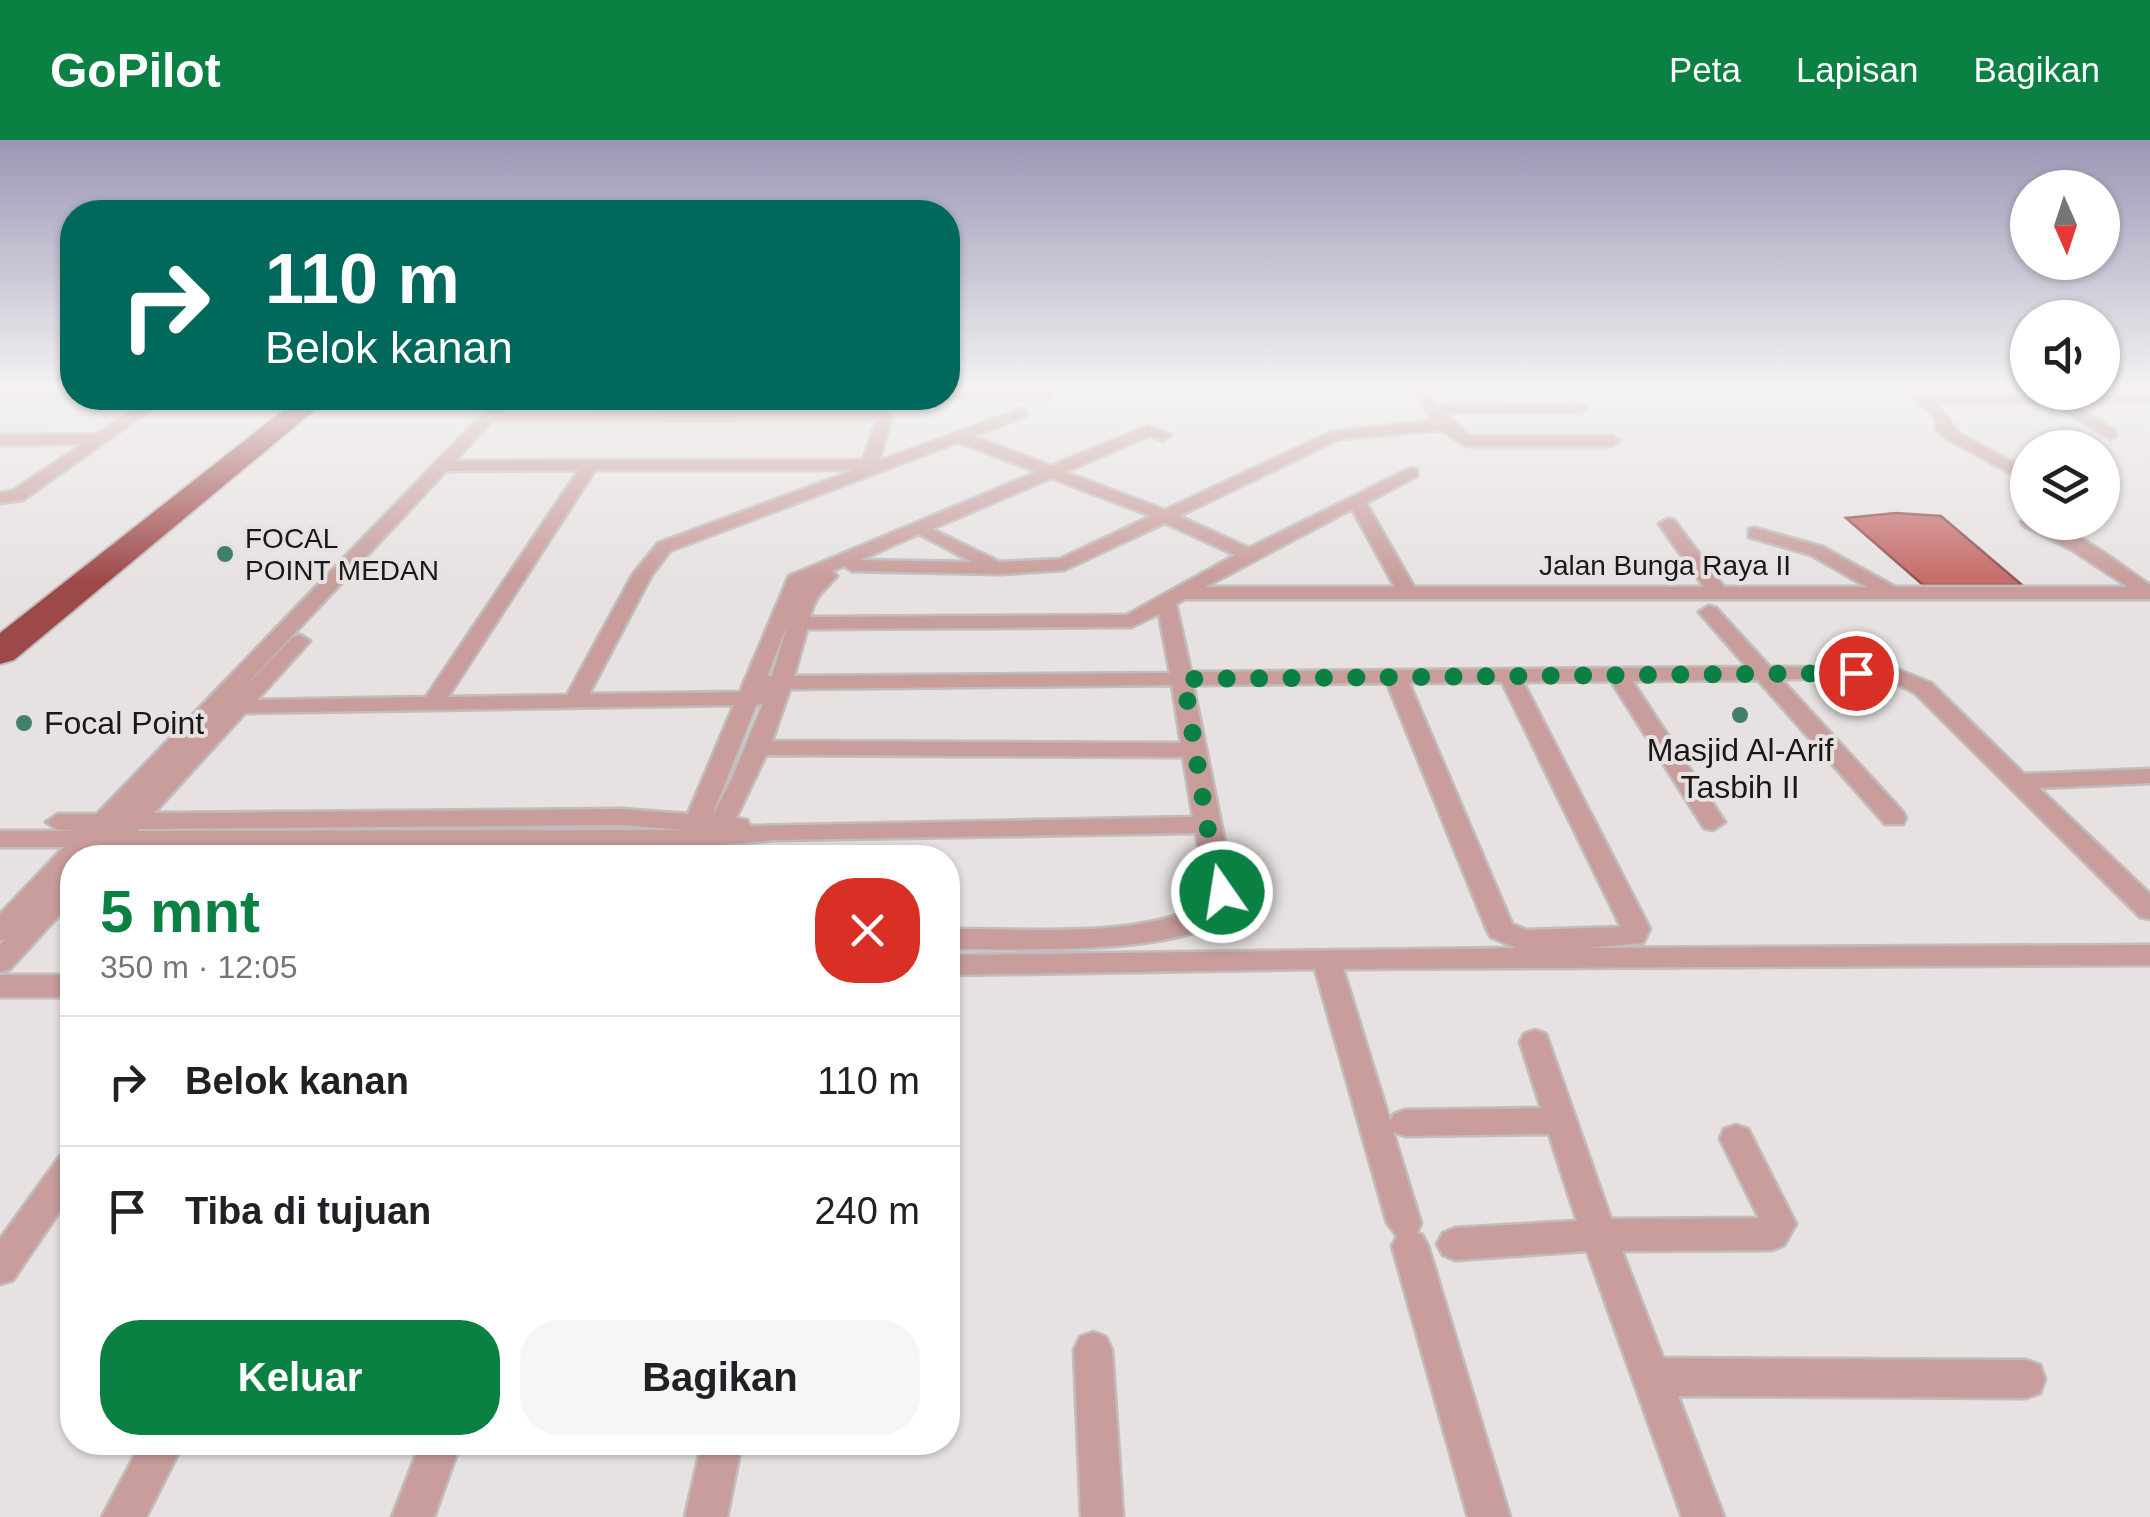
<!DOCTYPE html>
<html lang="id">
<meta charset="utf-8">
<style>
:root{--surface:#fff;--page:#f6f6f6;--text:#202124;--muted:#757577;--line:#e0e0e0;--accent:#0b8043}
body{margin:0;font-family:Arial,sans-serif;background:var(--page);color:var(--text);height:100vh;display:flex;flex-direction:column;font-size:38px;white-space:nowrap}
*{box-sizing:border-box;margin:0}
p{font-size:32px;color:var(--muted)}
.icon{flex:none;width:55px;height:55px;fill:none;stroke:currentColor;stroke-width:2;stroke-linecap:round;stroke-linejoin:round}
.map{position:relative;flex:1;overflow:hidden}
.details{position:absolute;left:60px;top:705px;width:900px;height:610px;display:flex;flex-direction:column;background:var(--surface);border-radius:40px;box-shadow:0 2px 8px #0004}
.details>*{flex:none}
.top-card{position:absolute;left:60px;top:60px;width:900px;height:210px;border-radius:40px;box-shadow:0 2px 8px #0004;background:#00695c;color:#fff;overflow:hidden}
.needle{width:65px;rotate:177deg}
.fabs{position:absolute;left:2010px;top:30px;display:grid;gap:20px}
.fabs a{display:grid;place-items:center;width:110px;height:110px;border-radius:50%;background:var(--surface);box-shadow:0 2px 8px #0004;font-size:50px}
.pin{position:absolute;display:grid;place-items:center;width:85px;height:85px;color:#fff;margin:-42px;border:5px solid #fff;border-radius:50%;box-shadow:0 2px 10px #0007}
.me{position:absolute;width:110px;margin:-55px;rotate:347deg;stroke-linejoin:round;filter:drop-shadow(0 0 8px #0008)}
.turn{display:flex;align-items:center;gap:35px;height:210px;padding:0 40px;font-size:45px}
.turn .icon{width:130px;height:130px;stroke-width:2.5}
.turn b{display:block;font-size:70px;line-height:85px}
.round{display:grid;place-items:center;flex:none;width:105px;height:105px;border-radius:40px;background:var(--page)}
.head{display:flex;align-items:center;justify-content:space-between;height:170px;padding:0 40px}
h1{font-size:60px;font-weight:600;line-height:75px;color:var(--accent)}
.primary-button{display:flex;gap:20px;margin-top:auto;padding:20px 40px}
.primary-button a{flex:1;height:115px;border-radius:40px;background:var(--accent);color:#fff;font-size:40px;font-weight:600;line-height:115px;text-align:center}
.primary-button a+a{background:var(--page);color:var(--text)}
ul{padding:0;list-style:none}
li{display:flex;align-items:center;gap:30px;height:130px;padding:0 40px;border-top:2px solid var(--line)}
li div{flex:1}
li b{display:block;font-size:38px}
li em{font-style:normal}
header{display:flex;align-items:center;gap:60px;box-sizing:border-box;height:140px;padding:0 50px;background:var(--accent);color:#fff}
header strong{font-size:48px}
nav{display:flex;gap:55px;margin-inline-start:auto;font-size:35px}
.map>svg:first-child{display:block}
</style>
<header>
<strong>GoPilot</strong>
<nav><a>Peta</a><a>Lapisan</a><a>Bagikan</a></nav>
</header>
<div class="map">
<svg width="2150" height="1377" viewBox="0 0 2150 1377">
<rect width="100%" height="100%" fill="#e7e2e1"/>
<path fill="#f7b8b4" d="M462 701H667L679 712 677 718H453Z"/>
<path fill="#c56c6a" stroke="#915251" stroke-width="2.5" d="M1896 373 1941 376 2022 445H1923L1846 378Z"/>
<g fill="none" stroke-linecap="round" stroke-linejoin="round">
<g stroke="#c2bdbd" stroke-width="5">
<path id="street" d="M1044 248H1059L1046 259 945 258 948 250Z
M1412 248H1426L1437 265 1580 264 1587 268 1580 272 1444 273 1470 296H1612L1620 301 1612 306H1466L1441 290 1339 299 1179 376 1249 408 1411 328 1417 330V336L1366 363 1414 447H1704L1659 384 1668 379 1674 380 1724 447H1867L1811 415 1749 397V389L1755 388 1823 407 1895 447H2128L2072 410 2024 386 2021 382 2028 377V382C2071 382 2115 422 2150 445V459H1185L1176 464 1191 532 1747 527 1699 472 1709 466 1716 468 1770 527 1894 528 1931 543 2024 634 2150 629V643L2039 648 2150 754V779L2140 777 1915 553 1884 538 1781 539 1903 672 1906 678 1903 684H1885L1758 540 1632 541 1725 682 1713 690 1704 688 1611 541 1523 542 1650 789 1643 803 1586 808 2150 805V825L1343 829 1390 981 1394 974 1405 970 1541 968 1520 902 1524 894 1535 890 1546 894 1611 1079 1759 1078 1720 999 1724 989 1736 985 1748 989 1796 1084 1784 1105 1772 1110 1622 1111 1663 1218 2026 1220 2040 1225 2045 1239 2040 1253 2026 1258 1678 1256 1724 1377H1682L1587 1111 1455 1120 1443 1115 1437 1104 1443 1093 1455 1088 1577 1081 1549 994 1405 996 1393 992 1421 1083 1417 1093 1422 1095 1428 1106 1510 1377H1468L1392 1106 1397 1096 1387 1083 1315 829 948 835V815L1516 808 1491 797 1487 790 1387 543 1193 545 1232 737C1234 747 1238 766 1230 774 1188 816 1007 809 948 809V789C1027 788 1136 800 1207 763L1196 693 772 700 702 707 701 718H675L676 708 122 707 113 718H72V731L66 738 72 736V761L10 829 0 832V804L5 799 0 801V774L64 707H0V691H80L58 690 46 682 58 674H97L498 258H513L500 273 885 272 892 276 879 321 1021 269 1026 270V276L973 296 1051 326 1148 286 1171 295 1163 300 1149 296 1065 332 1165 370 1331 292 1434 281ZM876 280 863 320 455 321 492 281ZM958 302 1037 332 789 436 740 552 589 554 651 436 670 411ZM579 330 426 557 257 560 310 501 300 495 293 497 232 560 446 331ZM595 330H855L658 403 633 434 567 555 448 557ZM1051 338 1151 376 1060 419 1000 422 932 389ZM1352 369 1395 447H1205ZM1165 383 1235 415 1127 475 810 477C815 455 823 452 837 436L832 431 844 426 852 431 1000 434 1064 430ZM919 394 972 422 860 420ZM1159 474 1170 533 794 536 807 489 1131 487ZM788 483 772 536H767ZM1502 542 1621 787 1526 790 1512 784 1409 543ZM1172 545 1181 603 772 601 790 549ZM763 564 731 641 712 676 756 565ZM734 565 688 674 621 669 154 673 245 573ZM766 615 1183 617 1193 677 750 686 747 680 736 678ZM621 685 682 690 137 691 139 689Z
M0 251 72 252V258H78L0 259Z
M2150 254V262L2072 263 2115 291V297L2110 299 2052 263H1936L1958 293 2028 331V339L2023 340 1948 299 1936 289V279L1916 259 1923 255Z
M151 258H167L23 360 0 363V353L12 351 83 304 0 305V295L97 294Z
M0 835H72V857H0Z
M72 1012V1053L13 1140 0 1144V1099L60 1016Z
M1093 1192 1106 1197 1112 1210 1123 1377H1081L1074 1210 1080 1197Z
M142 1302H184L146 1377H102Z
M421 1302H461L434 1377H392Z
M702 1302H742L727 1377H685Z"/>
</g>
<g stroke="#c2bdbd" stroke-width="4">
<path id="highway" d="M299 258H329L14 520 0 524V493Z"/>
</g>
<use href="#street" fill="#c89d9b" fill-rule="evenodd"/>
<use href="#highway" fill="#9e4949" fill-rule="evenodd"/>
</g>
<linearGradient id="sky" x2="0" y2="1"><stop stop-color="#9a97b6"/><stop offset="0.56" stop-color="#f4f2f2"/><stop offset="1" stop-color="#f4f2f2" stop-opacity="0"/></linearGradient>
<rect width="2150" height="441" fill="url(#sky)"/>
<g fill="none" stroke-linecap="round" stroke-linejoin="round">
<path stroke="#0b8043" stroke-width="18" stroke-dasharray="0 32.4" d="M1222 752 1207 685 1184 539 1856 533"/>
</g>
<g fill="#407f6c" stroke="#e7e2e1" stroke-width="4">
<circle cx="225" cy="414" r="10"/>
<circle cx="1740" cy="575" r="10"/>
<circle cx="24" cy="583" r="10"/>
</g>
<g text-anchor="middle" stroke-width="8" stroke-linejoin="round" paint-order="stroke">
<g font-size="28" fill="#191717" stroke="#e7e2e1" text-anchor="start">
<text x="245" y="408">FOCAL<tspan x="245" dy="32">POINT MEDAN</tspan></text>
</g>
<g font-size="28" fill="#191717" stroke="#e7e2e1">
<text x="1665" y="435">Jalan Bunga Raya II</text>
</g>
<g font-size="32" fill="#191717" stroke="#e7e2e1" text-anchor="start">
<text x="44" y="594">Focal Point</text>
<text x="1740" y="621" text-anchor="middle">Masjid Al-Arif<tspan x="1740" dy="37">Tasbih II</tspan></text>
</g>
</g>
</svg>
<div class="fabs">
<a><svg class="needle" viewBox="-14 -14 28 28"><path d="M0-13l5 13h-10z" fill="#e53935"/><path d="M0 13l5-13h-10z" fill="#757577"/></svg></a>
<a><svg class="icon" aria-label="sound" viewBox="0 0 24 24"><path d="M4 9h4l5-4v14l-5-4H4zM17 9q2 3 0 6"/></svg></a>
<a><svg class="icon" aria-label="layers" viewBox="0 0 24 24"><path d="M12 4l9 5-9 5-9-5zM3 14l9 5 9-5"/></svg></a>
</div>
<div class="pin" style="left:1856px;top:533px;background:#d93025"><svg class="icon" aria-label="arrive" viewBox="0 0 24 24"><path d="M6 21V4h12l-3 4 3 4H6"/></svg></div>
<svg class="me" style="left:1222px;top:752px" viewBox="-20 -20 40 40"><circle r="17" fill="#0b8043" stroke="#fff" stroke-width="3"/><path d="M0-11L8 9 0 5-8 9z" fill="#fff"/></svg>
<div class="top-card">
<div class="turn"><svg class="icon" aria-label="right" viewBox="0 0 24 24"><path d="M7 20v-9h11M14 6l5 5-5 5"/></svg><div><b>110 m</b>Belok kanan</div></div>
</div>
<section class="details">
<div class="head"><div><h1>5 mnt</h1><p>350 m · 12:05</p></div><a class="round" style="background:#d93025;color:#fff"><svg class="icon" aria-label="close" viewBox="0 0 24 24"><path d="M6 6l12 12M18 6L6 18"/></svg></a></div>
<ul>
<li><svg class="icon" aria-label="right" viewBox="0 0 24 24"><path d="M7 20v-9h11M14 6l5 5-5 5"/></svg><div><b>Belok kanan</b></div><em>110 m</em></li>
<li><svg class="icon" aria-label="arrive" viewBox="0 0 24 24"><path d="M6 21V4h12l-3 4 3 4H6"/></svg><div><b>Tiba di tujuan</b></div><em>240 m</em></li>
</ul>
<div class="primary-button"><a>Keluar</a><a>Bagikan</a></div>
</section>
</div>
